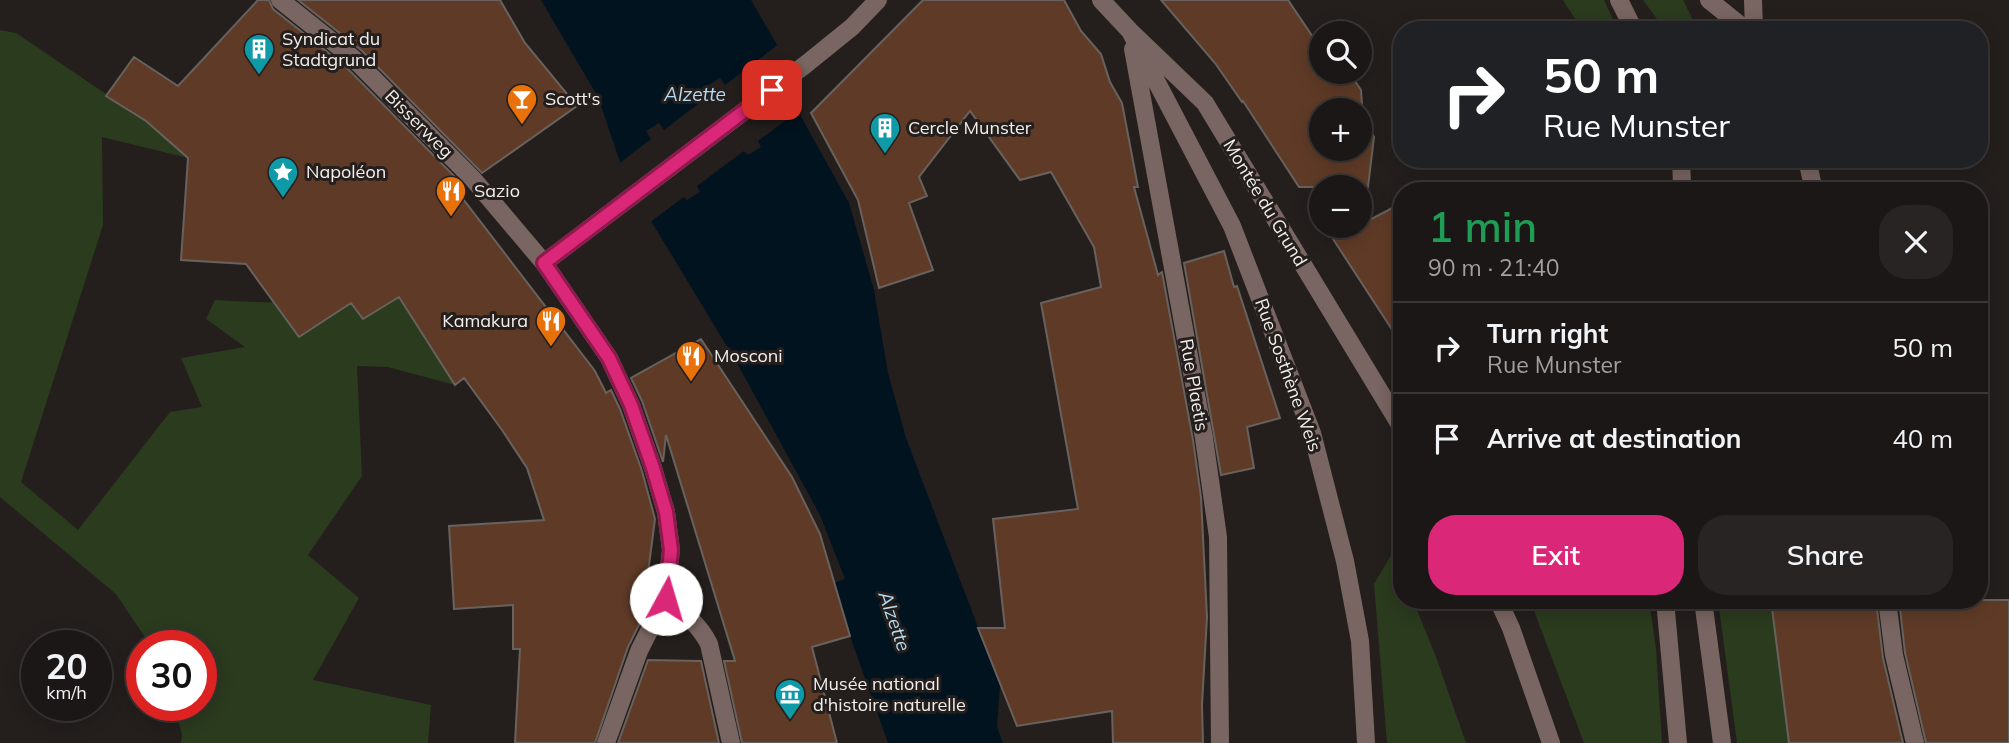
<!DOCTYPE html>
<meta charset="utf-8">
<style>
:root{--surface:#1b1716;--page:#282423;--text:#f1f3f6;--muted:#a09fa1;--line:#393635;--accent:#db2777}
body{margin:0;font-family:Mulish,sans-serif;background:var(--page);color:var(--text);height:100vh;display:flex;flex-direction:column;font-size:26px;white-space:nowrap}
*{box-sizing:border-box;margin:0}
p{font-size:23px;color:var(--muted)}
.icon{flex:none;width:38px;height:38px;fill:none;stroke:currentColor;stroke-width:2;stroke-linecap:round;stroke-linejoin:round}
.map{position:relative;flex:1;overflow:hidden}
.sheet{position:absolute;left:1393px;top:182px;width:595px;height:427px;display:flex;flex-direction:column;background:var(--surface);border-radius:28px;box-shadow:0 4px 18px #0003,0 0 0 2px var(--line)}
.sheet>*{flex:none}
.hud{position:absolute;left:1393px;top:21px;width:595px;height:147px;border-radius:28px;box-shadow:0 4px 18px #0003,0 0 0 2px var(--line);background:#202124;color:#fff;overflow:hidden}
.fabs{position:absolute;left:1309px;top:21px;display:grid;gap:14px}
.fabs a{display:grid;place-items:center;width:63px;height:63px;border-radius:50%;background:var(--surface);box-shadow:0 4px 18px #0003,0 0 0 2px var(--line);font-size:35px}
.speed{position:absolute;left:21px;top:630px;display:flex;gap:14px;font-size:35px;font-weight:700;text-align:center}
.speed>*{display:grid;place-content:center;width:91px;height:91px;border-radius:50%;background:var(--surface);box-shadow:0 4px 18px #0003,0 0 0 2px var(--line);line-height:1}
.speed small{font-size:18px;font-weight:400}
.speed .limit{border:10px solid #d22;background:#fff;color:#111}
.pin{position:absolute;display:grid;place-items:center;width:60px;height:60px;color:#fff;margin:-30px;border-radius:14px;box-shadow:0 4px 10px #0006}
.me{position:absolute;width:77px;margin:-38px;rotate:6deg;stroke-linejoin:round;filter:drop-shadow(0 0 5px #0008)}
.turn{display:flex;align-items:center;gap:24px;height:147px;padding:0 35px;font-size:32px}
.turn .icon{width:91px;height:91px;stroke-width:2.5}
.turn b{display:block;font-size:49px;line-height:60px}
.round{display:grid;place-items:center;flex:none;width:74px;height:74px;border-radius:28px;background:var(--page)}
.summary{display:flex;align-items:center;justify-content:space-between;height:119px;padding:0 35px}
h1{font-size:42px;font-weight:600;line-height:52px;color:#1e9e55}
.button{display:flex;gap:14px;margin-top:auto;padding:14px 35px}
.button a{flex:1;height:80px;border-radius:28px;background:var(--accent);color:#fff;font-size:28px;font-weight:600;line-height:80px;text-align:center}
.button a+a{background:var(--page);color:var(--text)}
ul{padding:0;list-style:none}
li{display:flex;align-items:center;gap:21px;height:91px;padding:0 35px;border-top:2px solid var(--line)}
li div{flex:1}
li b{display:block;font-size:26px}
li em{font-style:normal}
.map>svg:first-child{display:block}
</style>
<div class="map">
<svg width="2009" height="743" viewBox="0 0 2009 743">
<rect width="100%" height="100%" fill="#241f1d"/>
<path fill="#2b3b1e" d="M1563 0H1604L1618 30H1582Z
M1643 0H1683L1698 30H1665Z
M0 30 16 33 146 121 188 158 102 137 103 225 21 482 78 530 170 412 202 407 181 358 245 347 206 319 215 300C278 304 336 304 399 297L455 385 388 367 357 366 362 476 308 555 359 598 313 680 431 705 428 743H181L182 734 174 705H201V646H151L116 594 0 497Z
M1393 552 1402 573V600H1413L1436 657 1466 743H1387L1374 584Z
M1530 600H1649L1656 649 1662 743H1584Z
M1718 600H1771L1789 743H1737Z"/>
<path fill="#01131f" d="M541 0H751L777 45 798 111 849 203 874 290 888 373 906 438 1000 685 997 727 1003 743H888L850 636 834 583 845 579 820 515 737 363 651 221 620 162 598 97Z"/>
<path fill="#241f1d" d="M780 43 801 109 758 141 761 147 748 155 744 151 697 186 700 192 687 200 684 197 649 223 617 165 651 139 646 131 659 123 664 130 711 94 707 86 720 78 725 85Z"/>
<path fill="#5f3b27" stroke="#68625e" stroke-width="2" fill-rule="evenodd" d="M258 0H269L273 9 345 66 464 186 457 191 595 371 606 393 611 390 620 409 642 471 655 519 642 619 628 647 595 743H515L520 649H513V605L454 609 449 526 544 520 527 468 502 430 464 378 455 385 399 297 363 319 351 303 299 337 246 264 181 260 188 158 146 121 106 96 134 57 178 86Z
M298 0H500L525 43 577 106 482 173 361 50Z
M923 0H1064L1081 31 1101 54 1110 82 1122 103 1138 187H1134L1158 275 1162 272 1193 440 1201 497 1207 617 1202 705 1203 743H1113L1112 711 1017 726 978 628H1005L993 519 1078 509 1041 303 1101 287 1094 247 1051 172 1020 180 970 111 919 177 927 196 909 203 933 270 879 288 858 200 811 113Z
M1161 0H1288L1321 49V72H1349L1361 90 1363 119 1374 137 1368 187H1299L1243 101 1242 102 1215 63ZM1321 110H1360V149H1321Z
M1402 203V345L1333 239Z
M1224 251 1234 287 1237 286 1280 418 1247 427 1254 468 1221 475 1184 263Z
M701 339 792 477 820 534 850 636 812 647 837 743H742L724 661H735L666 435 663 462 642 401 631 378Z
M1771 600H1876L1883 658 1903 743H1789Z
M1899 600H2009V743H1926L1905 653Z
M648 660 701 661 719 743H618Z"/>
<g fill="none" stroke-linecap="round" stroke-linejoin="round">
<path stroke="#796561" stroke-width="18" d="M280 0 353 58 473 179 544 263 609 358 631 405 653 468 666 512 671 550 665 599 639 651 606 743
M1101 0 1130 31 1205 103 1402 428
M1619 0 1634 30
M1709 0 1746 30
M1753 0 1754 30
M1130 31 1232 226 1312 433 1345 561 1360 641 1366 743
M1133 49 1204 438 1218 537 1220 743
M1807 159 1814 191
M1680 191 1682 184 1681 159
M544 263 805 65 852 27 878 0
M665 599C683 612 699 624 709 644L731 743
M1498 600 1511 628 1551 743
M1665 600 1678 743
M1703 600 1722 743
M1887 600 1894 655 1915 743"/>
</g>
<g fill="none" stroke-linecap="round" stroke-linejoin="round">
<g stroke="#8e194d" stroke-width="18">
<path id="route" d="M666 599 671 550 666 512 653 468 631 405 609 358 544 263 772 90"/>
</g>
<use href="#route" stroke="#db2777" stroke-width="12"/>
</g>
<defs>
<g id="building-pin" transform="scale(1.575)"><path d="M0 17L-7.5 6A9.5 9.5 0 1 1 7.5 6Z" fill="#0f9aa8" stroke="#241f1d"/><path d="M-4-6H4V6H1V3H-1V6H-4ZM-2.5-4.3h1.7v1.8h-1.7ZM.8-4.3h1.7v1.8H.8ZM-2.5-1h1.7V.8h-1.7ZM.8-1h1.7V.8H.8Z" fill="#fff"/></g>
<g id="bar-pin" transform="scale(1.575)"><path d="M0 17L-7.5 6A9.5 9.5 0 1 1 7.5 6Z" fill="#e8710a" stroke="#241f1d"/><path d="M-6-5H6L.8 .8V4.5H3.5V6h-7V4.5H-.8V.8Z" fill="#fff"/></g>
<g id="sight-pin" transform="scale(1.575)"><path d="M0 17L-7.5 6A9.5 9.5 0 1 1 7.5 6Z" fill="#0f9aa8" stroke="#241f1d"/><path d="M0-6L1.8-2.2L6-1.7L2.9 1.2L3.7 5.4L0 3.3L-3.7 5.4L-2.9 1.2L-6-1.7L-1.8-2.2Z" fill="#fff"/></g>
<g id="restaurant-pin" transform="scale(1.575)"><path d="M0 17L-7.5 6A9.5 9.5 0 1 1 7.5 6Z" fill="#e8710a" stroke="#241f1d"/><path d="M-5-6h1v4h1v-4h1v4h1v-4h1v5L-1.5 .5V6h-2V.5L-5-1ZM5-6V6H3V1.5H1.5Q1.5-4 5-6Z" fill="#fff"/></g>
<g id="museum-pin" transform="scale(1.575)"><path d="M0 17L-7.5 6A9.5 9.5 0 1 1 7.5 6Z" fill="#0f9aa8" stroke="#241f1d"/><path d="M0-6L6-3V-2H-6V-3ZM-5-1h2V3h-2ZM-1-1h2V3h-2ZM3-1h2V3H3ZM-6 4H6V6H-6Z" fill="#fff"/></g>
</defs>
<g fill-rule="evenodd">
<use href="#building-pin" x="259" y="49"/>
<use href="#bar-pin" x="522" y="99"/>
<use href="#building-pin" x="885" y="128"/>
<use href="#sight-pin" x="283" y="172"/>
<use href="#restaurant-pin" x="451" y="191"/>
<use href="#restaurant-pin" x="551" y="321"/>
<use href="#restaurant-pin" x="691" y="356"/>
<use href="#museum-pin" x="790" y="694"/>
</g>
<g text-anchor="middle" stroke-width="6" stroke-linejoin="round" paint-order="stroke">
<g font-size="18" fill="#f2eeec" stroke="#241f1d" text-anchor="start">
<text x="282" y="45">Syndicat du<tspan x="282" dy="21">Stadtgrund</tspan></text>
<text x="545" y="105">Scott's</text>
<text x="908" y="134">Cercle Munster</text>
<text x="306" y="178">Napoléon</text>
<text x="474" y="197">Sazio</text>
<text x="528" y="327" text-anchor="end">Kamakura</text>
<text x="714" y="362">Mosconi</text>
<text x="813" y="690">Musée national<tspan x="813" dy="21">d'histoire naturelle</tspan></text>
</g>
<g font-size="18" fill="#f2eeec" stroke="#241f1d">
<text transform="translate(419 124) rotate(45)" y="6">Bisserweg</text>
<text transform="translate(1265 203) rotate(59)" y="6">Montée du Grund</text>
<text transform="translate(1288 375) rotate(70)" y="6">Rue Sosthène Weis</text>
<text transform="translate(1194 385) rotate(80)" y="6">Rue Plaetis</text>
</g>
<g font-size="19" font-style="italic" fill="#b5dcf5" stroke="#241f1d">
<text x="695" y="101">Alzette</text>
<text transform="translate(895 621) rotate(71)" y="7">Alzette</text>
</g>
</g>
</svg>
<div class="fabs">
<a><svg class="icon" aria-label="search" viewBox="0 0 24 24"><circle cx="10" cy="10" r="6"/><path d="M15 15l6 6"/></svg></a>
<a>+</a>
<a>−</a>
</div>
<div class="speed"><div>20<small>km/h</small></div><div class="limit">30</div></div>
<div class="pin" style="left:772px;top:90px;background:#d93025"><svg class="icon" aria-label="arrive" viewBox="0 0 24 24"><path d="M6 21V4h12l-3 4 3 4H6"/></svg></div>
<svg class="me" style="left:666px;top:599px" viewBox="-20 -20 40 40"><circle r="19" fill="#fff"/><path d="M0-13L10 11 0 6-10 11z" fill="#db2777"/></svg>
<div class="hud">
<div class="turn"><svg class="icon" aria-label="right" viewBox="0 0 24 24"><path d="M7 20v-9h11M14 6l5 5-5 5"/></svg><div><b>50 m</b>Rue Munster</div></div>
</div>
<section class="sheet">
<div class="summary"><div><h1>1 min</h1><p>90 m · 21:40</p></div><a class="round"><svg class="icon" aria-label="close" viewBox="0 0 24 24"><path d="M6 6l12 12M18 6L6 18"/></svg></a></div>
<ul>
<li><svg class="icon" aria-label="right" viewBox="0 0 24 24"><path d="M7 20v-9h11M14 6l5 5-5 5"/></svg><div><b>Turn right</b><p>Rue Munster</p></div><em>50 m</em></li>
<li><svg class="icon" aria-label="arrive" viewBox="0 0 24 24"><path d="M6 21V4h12l-3 4 3 4H6"/></svg><div><b>Arrive at destination</b></div><em>40 m</em></li>
</ul>
<div class="button"><a>Exit</a><a>Share</a></div>
</section>
</div>
